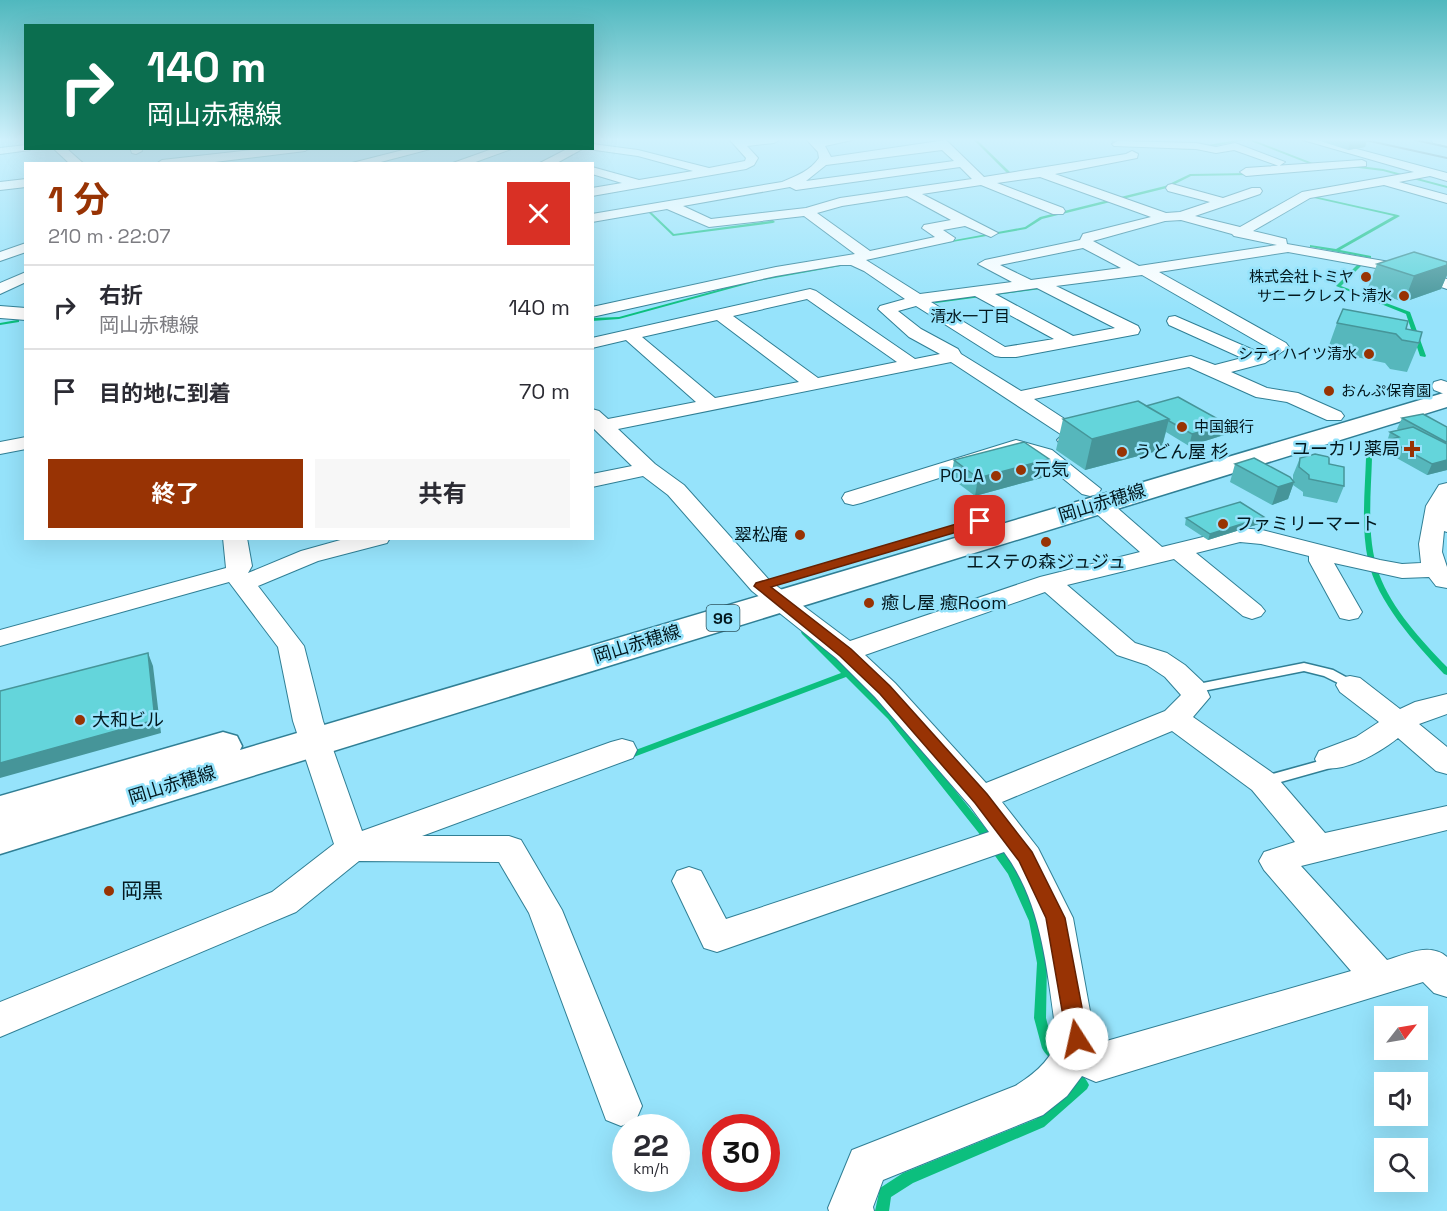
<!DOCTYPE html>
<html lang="ja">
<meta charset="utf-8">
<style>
:root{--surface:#fff;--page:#f7f7f7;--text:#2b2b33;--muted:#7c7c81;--line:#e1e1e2;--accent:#983304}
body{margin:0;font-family:"Space Grotesk","Noto Sans JP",sans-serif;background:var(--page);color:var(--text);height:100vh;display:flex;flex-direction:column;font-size:22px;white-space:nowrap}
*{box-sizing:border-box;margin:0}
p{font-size:20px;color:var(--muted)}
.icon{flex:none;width:33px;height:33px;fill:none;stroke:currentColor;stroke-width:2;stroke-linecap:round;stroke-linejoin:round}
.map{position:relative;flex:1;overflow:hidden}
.drawer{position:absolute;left:24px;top:162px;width:570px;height:378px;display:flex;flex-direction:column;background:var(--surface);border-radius:0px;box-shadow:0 6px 24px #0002}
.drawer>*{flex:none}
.banner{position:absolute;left:24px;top:24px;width:570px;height:126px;border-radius:0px;box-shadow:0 6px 24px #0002;background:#0b6e4f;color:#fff;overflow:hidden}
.needle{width:39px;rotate:59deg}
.buttons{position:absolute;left:1374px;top:1006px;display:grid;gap:12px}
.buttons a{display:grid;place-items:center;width:54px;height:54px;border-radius:0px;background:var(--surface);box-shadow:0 6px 24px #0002;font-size:30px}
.speed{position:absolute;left:612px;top:1114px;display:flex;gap:12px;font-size:30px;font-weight:700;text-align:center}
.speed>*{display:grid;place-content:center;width:78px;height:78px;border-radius:50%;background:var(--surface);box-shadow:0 6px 24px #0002;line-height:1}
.speed small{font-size:15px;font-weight:400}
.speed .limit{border:9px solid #d22;background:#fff;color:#111}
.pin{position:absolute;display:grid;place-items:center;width:51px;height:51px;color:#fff;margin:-26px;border-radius:12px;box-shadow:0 3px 9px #0006}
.me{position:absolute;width:66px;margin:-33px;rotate:350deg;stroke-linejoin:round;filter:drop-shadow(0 0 4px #0008)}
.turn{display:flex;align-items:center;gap:21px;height:126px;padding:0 24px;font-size:27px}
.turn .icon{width:78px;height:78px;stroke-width:2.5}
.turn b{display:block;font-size:42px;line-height:51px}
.round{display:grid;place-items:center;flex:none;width:63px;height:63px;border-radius:0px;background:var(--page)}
.overview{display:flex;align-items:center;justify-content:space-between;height:102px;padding:0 24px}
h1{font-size:36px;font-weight:700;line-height:45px;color:var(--accent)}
.action{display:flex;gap:12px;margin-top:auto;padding:12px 24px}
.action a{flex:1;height:69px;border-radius:0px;background:var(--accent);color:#fff;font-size:24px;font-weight:700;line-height:69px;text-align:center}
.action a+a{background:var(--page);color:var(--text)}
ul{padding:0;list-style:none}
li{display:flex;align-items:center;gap:18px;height:84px;padding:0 24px;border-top:2px solid var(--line)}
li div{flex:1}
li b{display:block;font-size:22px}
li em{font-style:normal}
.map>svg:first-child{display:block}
</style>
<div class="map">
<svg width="1447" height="1211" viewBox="0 0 1447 1211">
<rect width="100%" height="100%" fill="#96e3fb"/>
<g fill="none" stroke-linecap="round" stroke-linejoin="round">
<path fill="#0cbf7e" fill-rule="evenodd" d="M974 140H977L1012 174V176L1005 177V175L1008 174Z
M1110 140H1114L1116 142 1113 143Z
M1236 140H1246L1192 150 1125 146 1127 145 1192 148Z
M1248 140H1253L1323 167 1320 168Z
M1352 165 1383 169 1447 186V188L1383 171 1351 167Z
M1250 173 1251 175 1191 176 1167 188 1042 219 1026 229 935 245 933 244 1025 227 1040 217 1165 186 1190 174Z
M1313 196 1398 215 1400 216 1340 250 1371 256V258L1311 247H1310V245L1336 249 1394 216 1314 198Z
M650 211 674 234 770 221 768 217 777 216 779 217 772 219 775 222 773 223 673 236 649 213 648 212Z
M1275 245H1276V247L1246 251 1244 250Z
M1363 259 1367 260 1341 286 1410 312 1426 356 1425 357 1420 356 1406 314 1336 286Z
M850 262H852V264L758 281 619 319 592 321V318L619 317 758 279Z
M1046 286 1048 287V288L936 303 934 302 936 301Z
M17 320H19V322L0 325V323Z
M1369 456 1372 458C1371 494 1366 539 1379 574 1392 609 1421 640 1447 667V675L1444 674C1415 643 1377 602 1368 560 1361 527 1365 491 1366 458Z
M802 630H808L849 671H851L852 673 894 715 984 826 1016 869 1039 921 1047 963 1046 1018 1053 1045 1061 1053 1063 1057 1061 1061 1057 1062C1051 1060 1045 1054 1042 1048L1034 1018 1037 963 1029 921 1008 874 978 832 888 719 846 677 631 758H625L624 756 625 754 841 673 802 634 801 632Z
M1073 1069C1080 1072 1086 1078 1089 1085L1087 1089 1044 1127 913 1183 891 1197 889 1211H875L880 1188 903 1173 1036 1119 1075 1085 1069 1079 1067 1075 1069 1071Z"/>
<g stroke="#307f95" stroke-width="3">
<path id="service" d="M1304 663 1333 670 1355 682 1357 685 1355 688 1350 689 1324 676 1304 671 1193 693 1188 692 1186 689 1188 686 1193 685Z
M1330 755 1335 756 1337 760 1334 767 1263 787 1258 786 1256 782 1258 778 1323 760 1325 756Z"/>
</g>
<g stroke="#307f95" stroke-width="2">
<path id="minor" d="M730 140H779L774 143 747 146 758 158 754 165 746 169 592 196V188L622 183 592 174V167L639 180 693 171 638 156 588 149 592 148V144L638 150 709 168 745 161 746 158Z
M807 140H852L825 146 831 157 946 140 984 177 1126 154 1132 151 1138 154 1137 158 1055 174 1166 213 1180 212 1210 202 1168 191 1166 188 1168 185 1172 184 1223 198 1252 188H1260L1262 191 1260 194 1195 216 1240 227 1302 192 1414 172 1303 140H1323L1447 173V181L1430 176 1399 182 1447 195V203L1384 185 1310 198 1253 231 1286 239 1287 244 1401 264 1447 279V289L1398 272 1288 252 1159 272 1286 343 1289 347 1265 363 1231 372 1267 388 1298 393 1341 412 1344 416 1341 420H1327L1287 402 1256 397 1189 367 1034 399 1086 433 1089 437 1086 441 1067 446 1060 444 1057 440 1062 435 951 362 618 429 655 464 684 485 770 581 850 641 1040 577 1140 552 1091 509 1088 504 1091 499 1099 497 1107 499 1162 547 1240 528 1262 530 1380 560 1402 564 1421 563 1419 544 1426 506 1439 485 1447 483V532L1444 531 1442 552 1447 567V588L1436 586 1429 577 1402 578 1334 563 1362 612 1358 618 1349 620 1340 618 1309 561V556L1261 544 1240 542 1196 553 1261 606 1265 611 1261 616 1252 619 1243 616 1174 559 1067 585 1135 643 1167 653 1185 665 1203 682 1210 697 1193 717 1274 774 1325 833 1447 806V830L1301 866 1387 960C1407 954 1430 942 1447 957V997L1434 993 1423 982 1096 1082 1082 1076 1067 1096 1043 1115 883 1180 873 1207 874 1211H829L828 1208 852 1150 1015 1086C1033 1075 1052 1060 1057 1039 1047 975 1044 906 1004 852L717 952 704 948 672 881 677 871 689 867 701 871 726 919 989 832 970 806 875 697 836 658 752 591 668 495 643 476 592 487V474L632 466 592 427V409L599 411 608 419 696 402 626 340 592 348V338L810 289 816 291 915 359 940 354 909 337 878 309 880 306 905 299 864 271 851 265H840L776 276 592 317V307L776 267 855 254 804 216 709 227 667 209 592 222V214L782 182C796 176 810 171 819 158L818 152ZM942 150 954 161 806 181 826 165ZM960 167 972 179 840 198 806 208 711 219 683 206 790 187 796 190ZM1040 177 1151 217 1083 234 1080 240 985 260 978 264 1012 282 920 294 866 260 953 241 955 238 943 230 965 226 991 237 998 233 922 194 981 185 1053 214H1063L1065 211 1063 208 997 183ZM907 196 951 220 924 225 922 228 935 237 870 251 817 213 842 206ZM1181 220 1232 234 1234 236 1277 245 1139 266 1093 241 1165 221ZM1083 248 1121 268 1031 280 1000 265ZM1142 275 1267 347 1258 352 1175 316 1169 317 1167 321 1169 325 1242 358 1215 365 1191 356 1021 391 961 354 958 349 921 329 898 311 916 306 995 356 1001 357H1016L1138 334 1140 330 1138 326 1056 286ZM1037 288 1115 328 1073 336 995 294ZM975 296 1054 339 1005 347 931 302ZM807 299 897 362 818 378 733 316ZM717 320 799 382 715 398 642 337ZM1045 592 1117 655 1147 665 1165 677 1181 695 1165 711 986 783 895 683 865 655ZM1172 731 1252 790 1295 842 1264 852 1259 861 1264 870 1351 971 1096 1044 1073 918 1038 848 1002 802Z
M1118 141 1196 143 1216 147 1235 143 1285 162 1279 166 1234 150 1216 153 1196 149 1114 146 1112 144Z
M26 145V148H31L30 150 0 154V148Z
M53 148H66L84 164H70Z
M130 148H141L142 151 136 154 132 153Z
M270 148H310L305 151 198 164H156L162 160Z
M411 148H434L373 164H348Z
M495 148H514L470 164H450Z
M569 148H584L555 164H538Z
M1362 160 1366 162V166L1246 176 1240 172 1246 168Z
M26 179V187L0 190V182Z
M26 243V252L0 261V252Z
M26 272V282L0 294V283Z
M1441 380 1447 382V395L1434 390 1432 386 1434 382Z
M26 437V449L0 454V442Z
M1016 440 1052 450 1101 489 1098 494 1090 496 1082 494 1038 458 1017 453 861 503 853 505 845 503 842 498 845 493Z
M223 538H247L252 566 248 573 301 551 344 539 390 538 387 543 318 561 258 586 304 646 323 721 362 831 611 742 622 739 633 742 637 750 633 758 422 836H509L521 840 562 910 642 1106 636 1120 621 1126 606 1120 529 913 499 862 359 861 296 912 0 1037V1002L272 892 334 844 293 721 278 647 229 582 0 646V630L226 568Z
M1350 676 1360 678 1400 709 1415 702 1447 694V714L1419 724 1447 747V774L1436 771 1398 738C1379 753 1344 774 1319 767L1315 759 1319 751 1356 737 1379 722 1340 692 1336 685 1340 678Z"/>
</g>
<g stroke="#307f95" stroke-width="2">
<path id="tertiary" d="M1432 140H1447V146L1433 143Z
M0 306 26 308V320L0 318Z"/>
</g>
<g stroke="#307f95" stroke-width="3">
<path id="primary" d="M1447 392V407L0 854V796L223 732 237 736 242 746 240 750Z"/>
</g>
<use href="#service" fill="#fff" fill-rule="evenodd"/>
<use href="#minor" fill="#fff" fill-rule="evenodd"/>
<use href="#tertiary" fill="#fff" fill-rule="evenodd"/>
<use href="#primary" fill="#fff" fill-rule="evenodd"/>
<path stroke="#406c7a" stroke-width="2" d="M1365 140 1447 158
M1415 140 1447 147"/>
</g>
<path fill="#56b7bc" d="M1317 140H1367L1365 147 1348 150Z
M1447 262V275L1441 289 1404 302 1367 290 1377 264Z
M1337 323 1406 329 1419 343 1407 372 1390 369 1385 363 1327 351Z
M1146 406 1224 435 1189 446 1166 432 1161 450 1085 470 1056 450 1063 419Z
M1402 418 1447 427V470L1427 475 1384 451 1390 432 1398 430 1397 429Z
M1300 458 1329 464 1344 486 1337 503 1303 496V492L1293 485 1288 499 1272 505 1230 482 1235 464 1293 480V475Z
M954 460 1045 477 975 496 951 478Z
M1264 517 1262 523 1208 540 1185 525 1186 518Z"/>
<path fill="#469599" d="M1351 140H1367L1365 147 1348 150Z
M1447 265V275L1441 289 1404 302 1414 276Z
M1169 419 1161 450 1085 470 1092 439Z
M1227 424 1224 435 1189 446 1192 434Z
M1049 459 1045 477 975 496 978 478Z
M1447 460V470L1427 475 1432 464Z
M1294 482 1288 499 1272 505 1278 487Z
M1264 517 1262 523 1208 540 1210 534Z
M148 653 153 666 161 733 0 778V763Z"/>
<path fill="#64d5db" stroke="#469599" stroke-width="1.5" d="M1414 252 1447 262V265L1414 276 1377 264Z
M1343 309 1408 321 1406 329 1422 332 1419 343 1402 340 1396 334 1337 323Z
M1178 397 1227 424 1192 434 1169 421V419L1146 406Z
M1138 401 1169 419 1092 439 1063 419Z
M1423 414 1447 427V442H1446L1402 418Z
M1413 427 1447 444V460L1432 464 1388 440 1399 437 1390 432Z
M1024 442 1049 459 978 478 954 460Z
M1315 454 1329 457V464L1344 467V486L1309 479V475L1299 467 1300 458Z
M1254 458 1290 477 1294 482 1278 487 1235 464Z
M1240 502 1264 517 1210 534 1186 518Z
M148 653 155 720 0 763V691Z"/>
<linearGradient id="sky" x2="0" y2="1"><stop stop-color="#50b8be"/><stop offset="0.45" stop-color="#d0f2fd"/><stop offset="1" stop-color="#d0f2fd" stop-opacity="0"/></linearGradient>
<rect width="1447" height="310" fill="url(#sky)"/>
<path fill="#983304" stroke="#632103" stroke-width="1.5" d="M980 517 984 518V524L771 587 851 649 890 686 987 794 1032 852 1065 918 1088 1039 1085 1046 1077 1049 1070 1046 1067 1039 1046 918 1019 861 975 803 880 694 840 656 754 586 756 583Z"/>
<g fill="#983304" stroke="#96e3fb" stroke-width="2">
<circle cx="1366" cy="277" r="6"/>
<circle cx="1404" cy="296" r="6"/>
<circle cx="1369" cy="354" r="6"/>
<circle cx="1329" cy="391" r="6"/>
<circle cx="1182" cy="427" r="6"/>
<path d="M1409 440h6v6h6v6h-6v6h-6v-6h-6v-6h6z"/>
<circle cx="1122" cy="452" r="6"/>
<circle cx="1021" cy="470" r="6"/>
<circle cx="996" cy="476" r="6"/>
<circle cx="1223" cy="524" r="6"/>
<circle cx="800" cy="535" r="6"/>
<circle cx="1046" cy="542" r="6"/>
<circle cx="869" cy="603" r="6"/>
<circle cx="80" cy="720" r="6"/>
<circle cx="109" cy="891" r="6"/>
</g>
<g text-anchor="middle" stroke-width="5" stroke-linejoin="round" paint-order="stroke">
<g font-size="15" fill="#03181e" stroke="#96e3fb" text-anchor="end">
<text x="1354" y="282">株式会社トミヤ</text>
<text x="1392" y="301">サニークレスト清水</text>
<text x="1357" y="359">シティハイツ清水</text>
<text x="1341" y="396" text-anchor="start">おんぷ保育園</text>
<text x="1194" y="432" text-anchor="start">中国銀行</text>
</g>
<g font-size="16" fill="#03181e" stroke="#96e3fb">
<text x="970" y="322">清水一丁目</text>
</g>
<rect fill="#96e3fb" stroke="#2f5560" stroke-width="1.5" x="706.5" y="605" width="33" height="26" rx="4.5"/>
<g font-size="16" font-weight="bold" fill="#03181e">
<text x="723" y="624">96</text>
</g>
<g font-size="18" fill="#03181e" stroke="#96e3fb" text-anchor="start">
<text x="1400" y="455" text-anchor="end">ユーカリ薬局</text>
<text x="1134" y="458">うどん屋 杉</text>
<text x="1033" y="476">元気</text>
<text x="984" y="482" text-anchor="end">POLA</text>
<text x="1235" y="530">ファミリーマート</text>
<text x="788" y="541" text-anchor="end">翠松庵</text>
<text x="1046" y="568" text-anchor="middle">エステの森ジュジュ</text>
<text x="881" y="609">癒し屋 癒Room</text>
<text x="92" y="726">大和ビル</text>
</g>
<g font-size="18" fill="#03181e" stroke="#96e3fb">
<text transform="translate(1102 503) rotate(-17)" y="6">岡山赤穂線</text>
<text transform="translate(637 644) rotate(-17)" y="6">岡山赤穂線</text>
<text transform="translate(172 785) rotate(-17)" y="6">岡山赤穂線</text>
</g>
<g font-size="21" fill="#03181e" stroke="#96e3fb" text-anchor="start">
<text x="121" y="898">岡黒</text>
</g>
</g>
</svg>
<div class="buttons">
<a><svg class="needle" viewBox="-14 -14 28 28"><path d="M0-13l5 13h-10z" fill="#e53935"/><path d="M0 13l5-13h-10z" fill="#7c7c81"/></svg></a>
<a><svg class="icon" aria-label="sound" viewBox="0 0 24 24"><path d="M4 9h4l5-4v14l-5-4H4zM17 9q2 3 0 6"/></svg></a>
<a><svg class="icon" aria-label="search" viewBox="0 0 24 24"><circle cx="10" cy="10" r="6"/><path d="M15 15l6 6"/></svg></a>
</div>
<div class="speed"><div>22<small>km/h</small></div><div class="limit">30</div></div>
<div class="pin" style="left:980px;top:521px;background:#d93025"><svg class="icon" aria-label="arrive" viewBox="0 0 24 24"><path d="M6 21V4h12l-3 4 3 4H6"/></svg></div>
<svg class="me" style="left:1077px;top:1039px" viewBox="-20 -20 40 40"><circle r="19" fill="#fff"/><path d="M0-13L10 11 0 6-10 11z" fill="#983304"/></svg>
<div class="banner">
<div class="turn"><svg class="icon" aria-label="right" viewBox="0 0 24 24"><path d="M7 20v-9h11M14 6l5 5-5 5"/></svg><div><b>140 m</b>岡山赤穂線</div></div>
</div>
<section class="drawer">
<div class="overview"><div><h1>1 分</h1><p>210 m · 22:07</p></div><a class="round" style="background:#d93025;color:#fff"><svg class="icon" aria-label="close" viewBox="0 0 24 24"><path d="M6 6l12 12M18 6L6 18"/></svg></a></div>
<ul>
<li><svg class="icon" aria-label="right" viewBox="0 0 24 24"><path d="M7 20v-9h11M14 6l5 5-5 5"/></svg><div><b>右折</b><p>岡山赤穂線</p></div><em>140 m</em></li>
<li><svg class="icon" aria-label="arrive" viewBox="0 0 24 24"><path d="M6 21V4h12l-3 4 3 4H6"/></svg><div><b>目的地に到着</b></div><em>70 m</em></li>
</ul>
<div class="action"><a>終了</a><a>共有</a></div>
</section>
</div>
